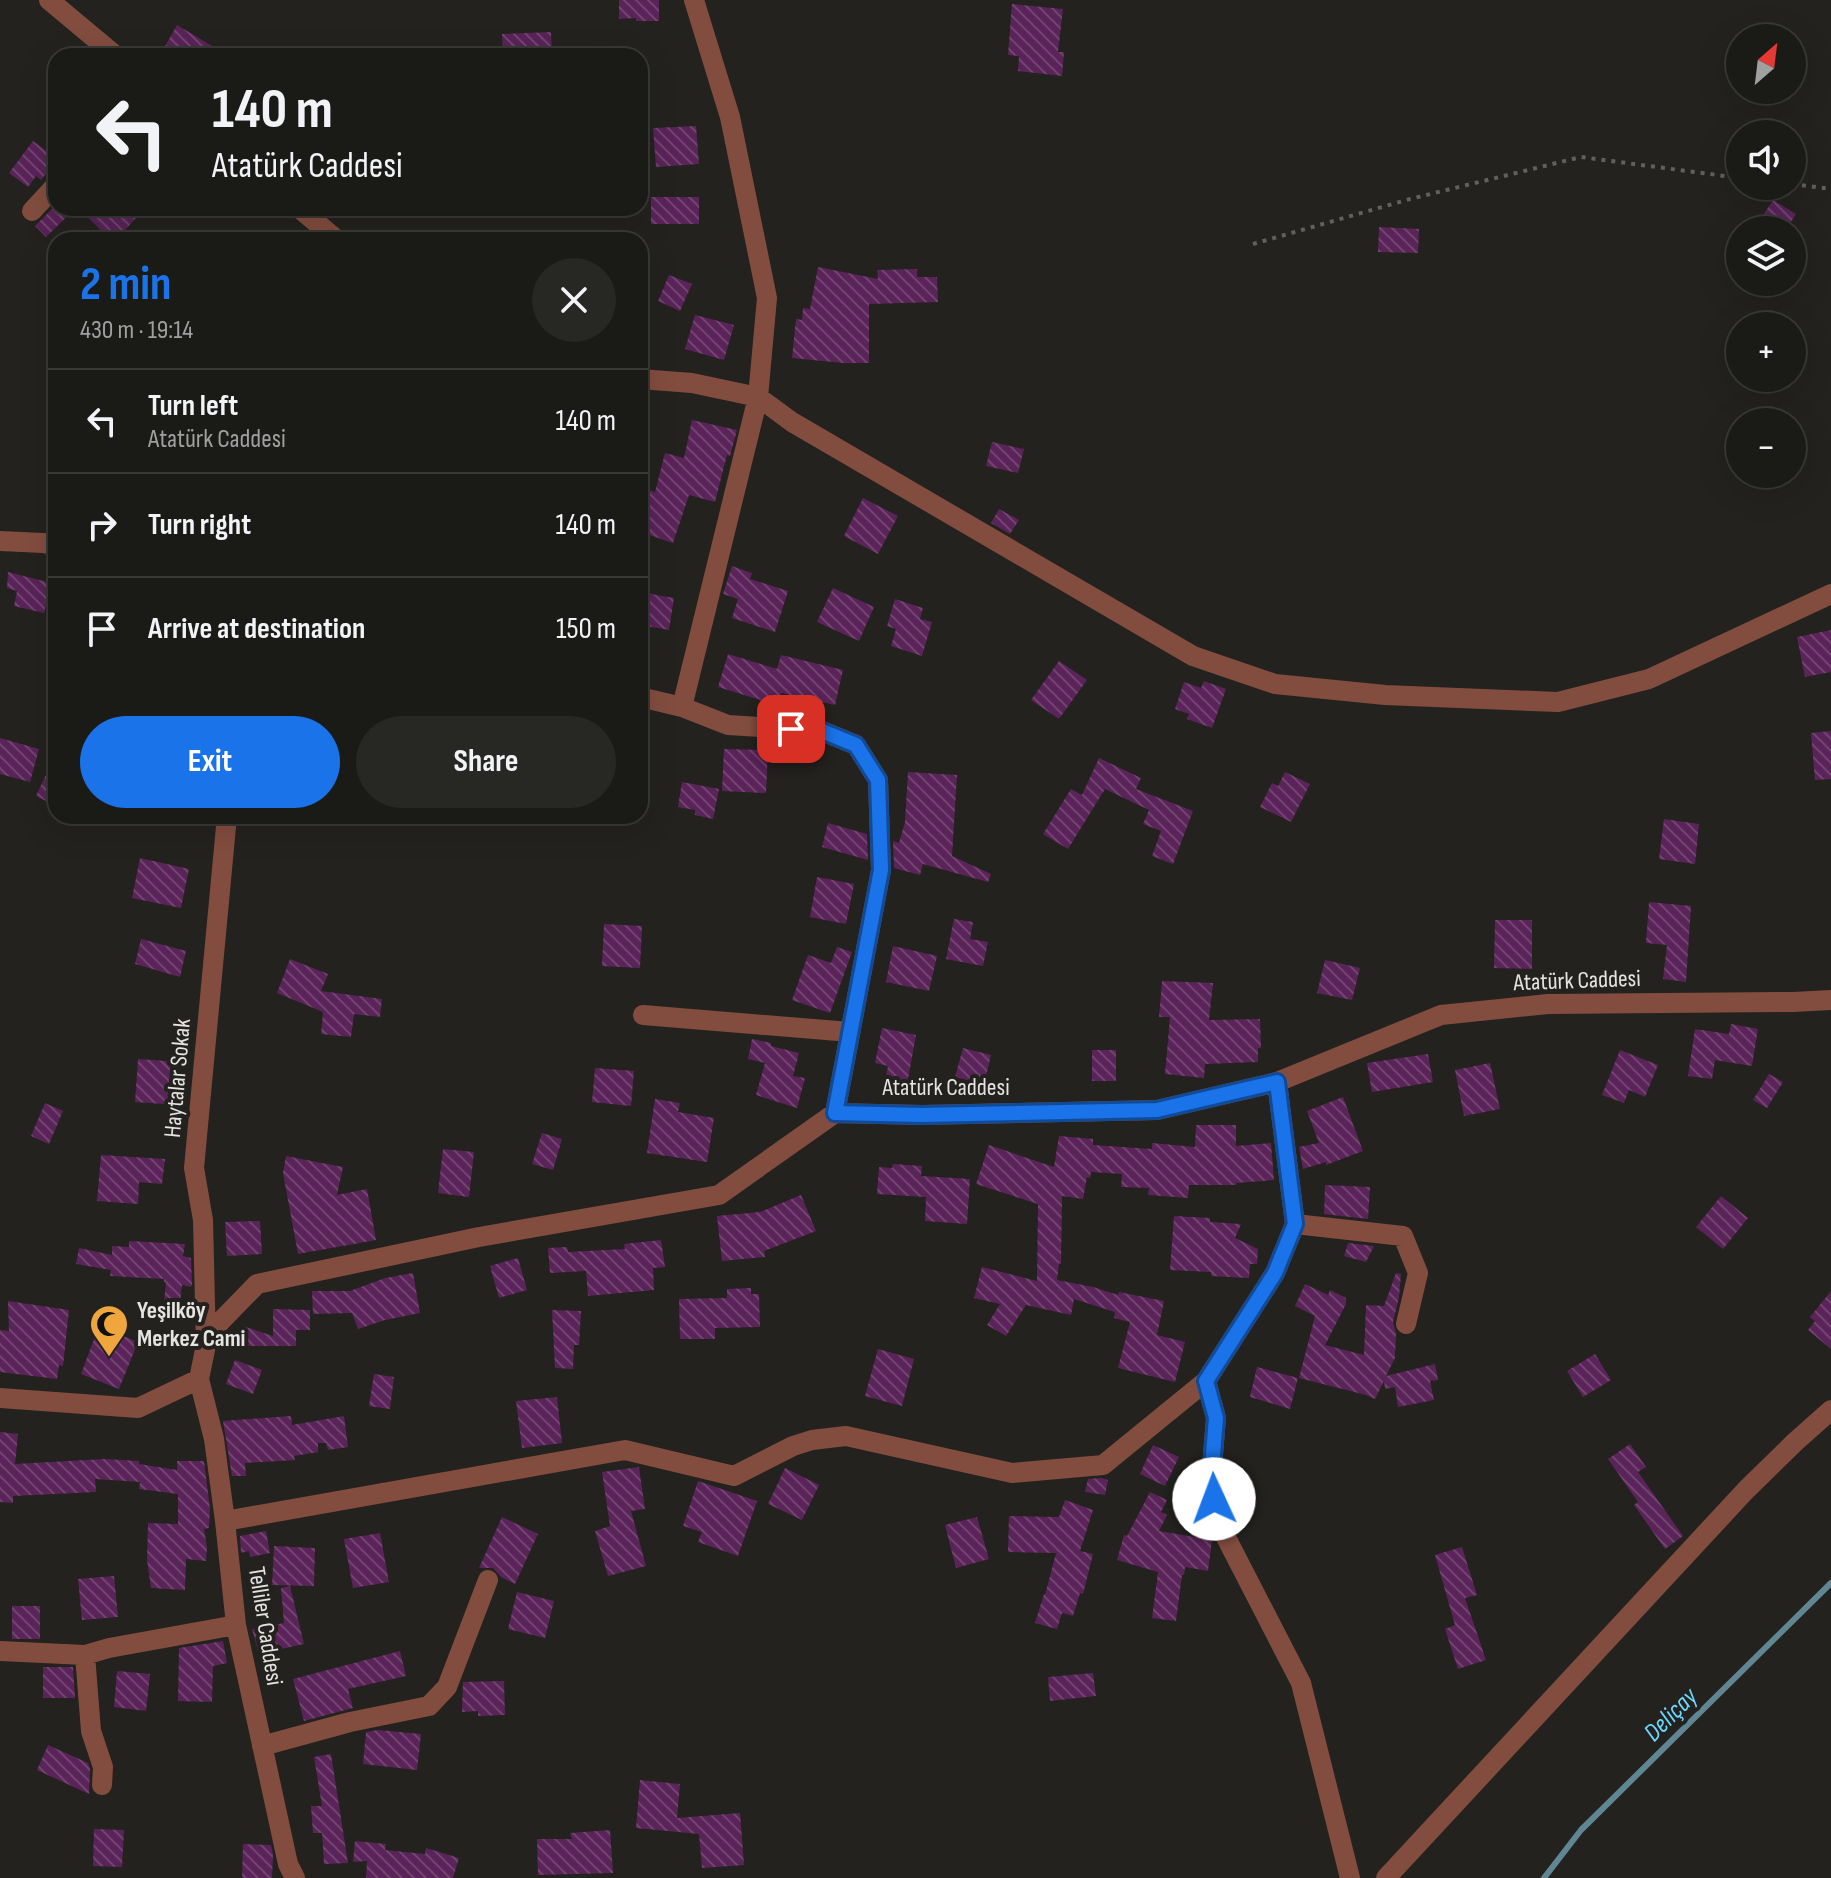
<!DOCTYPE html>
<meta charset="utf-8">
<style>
:root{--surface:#1a1a16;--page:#272723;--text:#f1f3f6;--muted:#9fa1a1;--line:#383835;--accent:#1a73e8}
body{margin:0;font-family:"Sofia Sans Condensed",sans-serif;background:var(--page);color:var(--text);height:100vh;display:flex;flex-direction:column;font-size:30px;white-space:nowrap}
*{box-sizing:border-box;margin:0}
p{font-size:26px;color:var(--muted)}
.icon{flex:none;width:44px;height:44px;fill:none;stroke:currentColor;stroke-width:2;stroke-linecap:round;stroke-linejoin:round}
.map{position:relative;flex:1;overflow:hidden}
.sheet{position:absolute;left:48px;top:232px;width:600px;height:592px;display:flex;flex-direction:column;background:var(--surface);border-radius:24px;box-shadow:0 8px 32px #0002,0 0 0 2px var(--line)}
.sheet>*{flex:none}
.hud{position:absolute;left:48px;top:48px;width:600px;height:168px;border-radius:24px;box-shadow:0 8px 32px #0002,0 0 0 2px var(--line);background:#1a1a16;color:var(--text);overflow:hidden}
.needle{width:52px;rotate:28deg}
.controls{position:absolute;left:1726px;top:24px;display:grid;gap:16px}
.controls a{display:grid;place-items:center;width:80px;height:80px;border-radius:50%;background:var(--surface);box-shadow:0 8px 32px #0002,0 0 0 2px var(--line);font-size:40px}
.pin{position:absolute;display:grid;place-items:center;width:68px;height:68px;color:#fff;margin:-34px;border-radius:16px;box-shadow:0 4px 12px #0006}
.me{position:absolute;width:88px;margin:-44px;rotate:358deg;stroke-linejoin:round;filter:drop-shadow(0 0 6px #0008)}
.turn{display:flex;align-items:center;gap:28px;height:168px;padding:0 32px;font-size:36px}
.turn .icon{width:104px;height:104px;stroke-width:2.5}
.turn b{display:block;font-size:56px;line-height:68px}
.round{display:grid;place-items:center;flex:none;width:84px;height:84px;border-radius:42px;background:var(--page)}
.head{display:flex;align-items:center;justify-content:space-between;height:136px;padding:0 32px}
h1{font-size:48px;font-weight:700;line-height:60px;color:var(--accent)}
.button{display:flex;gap:16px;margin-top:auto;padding:16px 32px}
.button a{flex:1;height:92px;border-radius:48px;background:var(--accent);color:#fff;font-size:32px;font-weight:700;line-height:92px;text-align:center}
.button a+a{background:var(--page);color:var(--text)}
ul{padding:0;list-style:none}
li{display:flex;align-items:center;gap:24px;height:104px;padding:0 32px;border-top:2px solid var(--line)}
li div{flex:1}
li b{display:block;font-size:30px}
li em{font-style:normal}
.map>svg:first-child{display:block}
</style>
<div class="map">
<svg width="1831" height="1878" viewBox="0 0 1831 1878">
<defs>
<pattern id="building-back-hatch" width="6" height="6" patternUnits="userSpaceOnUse" patternTransform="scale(2)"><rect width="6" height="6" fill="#5a2359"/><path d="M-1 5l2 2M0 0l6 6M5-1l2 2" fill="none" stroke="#724371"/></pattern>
</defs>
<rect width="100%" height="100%" fill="#23221e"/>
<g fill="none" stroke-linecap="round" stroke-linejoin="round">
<path stroke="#5f8692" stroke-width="6" d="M1544 1878 1581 1830 1831 1583"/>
</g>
<path fill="url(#building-back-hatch)" d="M619 0H659V21H636V18L619 19Z
M1012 4 1063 9 1058 52H1064L1062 76 1018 71 1019 56 1008 55Z
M177 25 229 56H178L164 48Z
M551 32 552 56H503L502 34Z
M696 126 699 164 656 167 653 128Z
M33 141 56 158V161L41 180 36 176 28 187 9 173Z
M651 197H699V224H651Z
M1773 200 1796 214 1786 230H1776L1760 220Z
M53 208H76L46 237 35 226Z
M78 208H145L117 239 109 232 106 235Z
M1379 227 1419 229 1418 253 1378 252Z
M818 267 878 279 877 270 917 269V277H937L938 302 869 304V363H843L792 358 796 319 802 320 803 308 810 309Z
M669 275 692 284 680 311 658 301Z
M695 315 734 325 724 360 685 349Z
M692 420 737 430 730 456 727 455 715 502 689 495 673 543 640 532V523L649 508 644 507 649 490 655 492 665 453 684 458Z
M992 442 1024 449 1018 473 986 466Z
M863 498 898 516 878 554 844 536Z
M999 509 1019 520 1010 534 991 523Z
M732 566 752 573 750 579 788 591 775 632 732 618 738 599 723 594Z
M8 572 51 583 44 613 14 606 17 591 7 588Z
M833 588 874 607 859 641 817 622Z
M640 592 674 598 669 630 640 625Z
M895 599 923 608 920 619 932 622 922 656 891 646 896 629 887 626Z
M1831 630V672L1805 677 1797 637Z
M728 654 777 669 781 655 843 670 835 705 781 693 777 705 718 687Z
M1059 661 1087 680 1059 719 1031 700Z
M1204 681 1226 689 1212 728 1187 719 1189 714 1175 709 1184 682 1201 688Z
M1831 731V779L1815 780 1811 733Z
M0 738 39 749 30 782 0 774Z
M724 749 768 750 766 793 722 791Z
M56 753V806L36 796Z
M1099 758 1141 778 1136 789 1193 811 1173 864 1152 856 1161 831 1143 824 1149 810 1105 789 1068 849 1043 834 1071 789 1082 795Z
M908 772 957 775 952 856 991 874 988 882 923 864 920 875 894 868 893 841 899 843 905 822Z
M1285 772 1310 784 1291 822 1260 807 1272 783 1278 786Z
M682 782 719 789 713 819 695 815V810L678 807Z
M1664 819 1699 824 1695 864 1659 859Z
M828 823 867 834 868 860 822 847Z
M140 858 189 869 181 908 132 898Z
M817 877 854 884 846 924 810 917Z
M1649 902 1691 906 1686 982 1663 979 1667 945 1646 943Z
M954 919 973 922 970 939 988 942 983 966 946 959Z
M1495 920H1532V969L1494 968Z
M604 924 642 926 640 968 602 966Z
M141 939 186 951 180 977 135 964Z
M893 946 937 956 929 991 886 982Z
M837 947 852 952 830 1013 792 1000 808 955 831 963Z
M290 959 328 974 321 991 382 999 380 1017 354 1014 351 1037 321 1034 323 1012 277 993Z
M1325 960 1360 968 1352 1000 1317 993Z
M1162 981 1213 983 1209 1020 1260 1019 1261 1048H1258V1062L1205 1064 1204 1078 1165 1074 1170 1017H1159Z
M1731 1024 1758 1029 1752 1066 1715 1060 1712 1079 1688 1076 1695 1029 1729 1034Z
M882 1028 916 1035 907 1085 885 1081 888 1066 875 1063Z
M752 1039 771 1043V1046L799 1053 793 1076 805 1078 797 1108 756 1095 765 1063 748 1059Z
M963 1048 991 1055 984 1085 955 1077Z
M1092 1050H1116V1081H1092Z
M1620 1050 1658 1065 1645 1097 1629 1090 1624 1103 1602 1095Z
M1428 1054 1433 1082 1372 1092 1367 1063Z
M138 1059 180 1062 178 1105 135 1102Z
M1490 1063 1500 1109 1464 1116 1455 1070Z
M595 1068 634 1071 631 1106 592 1102Z
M1769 1074 1783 1082 1767 1108 1753 1100Z
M1343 1097 1363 1151 1326 1165V1162L1303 1169 1299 1147 1319 1143 1307 1111Z
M655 1099 680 1103 678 1112 714 1118 707 1162 647 1153Z
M45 1103 63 1111 49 1144 31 1136Z
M1196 1125H1236V1146L1271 1143 1274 1180 1236 1183V1185H1189L1188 1198 1148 1195 1149 1188 1121 1187 1122 1174 1091 1172 1090 1178 1087 1177 1083 1199 1062 1196 1061 1264 1059 1263 1057 1280 1093 1287 1118 1295 1119 1292 1164 1301 1157 1335 1185 1342 1175 1382 1118 1368 1130 1322 1114 1318 1115 1312 1074 1299 1071 1315 1026 1305 1006 1336 987 1325 1000 1304 974 1298 982 1267 1037 1281 1038 1206V1204L976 1184 989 1145 1054 1167 1059 1136 1093 1139V1145L1152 1149V1143L1195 1147Z
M542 1133 562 1139 553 1170 532 1164Z
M443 1149 474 1152 469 1197 438 1193Z
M101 1155 165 1159 162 1184 139 1182 138 1204 97 1201Z
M286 1156 343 1167 337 1195 367 1189 376 1240 298 1254 283 1173Z
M893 1164 922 1166 921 1176 970 1179 967 1224 925 1221 926 1197 877 1194 879 1167 892 1168Z
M1325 1185 1370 1187 1368 1219 1324 1214Z
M801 1195 816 1231 764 1251 765 1257 722 1261 717 1216 760 1212Z
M1721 1196 1748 1218 1723 1249 1696 1227Z
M1174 1216 1210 1218V1222L1241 1224 1235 1238 1258 1249 1257 1264H1250L1249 1278 1211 1276V1272L1170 1270Z
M260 1221 262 1254 227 1256 225 1222Z
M661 1240 665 1267 653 1268 654 1290 588 1296 586 1271 550 1273 548 1248 567 1247 568 1252 625 1249 624 1244Z
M129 1241 185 1244 183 1256 191 1258 192 1284 191 1287 182 1285 178 1321 162 1320 166 1283 164 1282V1279L110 1276 111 1270 76 1264 79 1248 112 1255V1246L129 1247Z
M1348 1243 1374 1246 1366 1262 1344 1256Z
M518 1258 527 1290 499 1298 490 1266Z
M413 1273 420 1313 385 1320 358 1329 352 1313 313 1314 312 1291H350L385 1278Z
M1396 1273 1401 1274 1399 1297 1393 1322 1396 1333 1395 1358 1386 1376 1435 1364 1438 1380 1430 1381 1434 1400 1398 1407 1395 1387 1385 1389 1384 1381 1375 1399 1366 1395 1299 1378 1315 1316 1295 1306 1305 1284 1328 1295 1330 1290 1346 1298V1304L1325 1345 1364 1355 1366 1305 1384 1306Z
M751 1288V1294H759L760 1327 715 1328V1339H680L679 1299 727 1298V1289Z
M1831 1291V1349L1808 1330 1815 1321 1810 1317Z
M8 1301 69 1310 63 1366 59 1365 57 1379 0 1372V1330L9 1331Z
M273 1309 310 1310V1330H296V1346H236L243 1326 273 1336Z
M552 1310 581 1311 579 1345H574L573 1369 555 1368Z
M99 1326 138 1342 119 1389 81 1374Z
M878 1349 914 1359 902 1406 865 1396Z
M1595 1354 1611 1380 1583 1397 1567 1371Z
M235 1360 262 1370 253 1394 226 1384Z
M1257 1367 1298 1378 1290 1409 1250 1397Z
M374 1374 394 1377 390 1409 369 1406Z
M557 1397 562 1443 522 1448 516 1401Z
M291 1416 292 1425 344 1416 348 1447 328 1450 326 1443H318V1452L294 1456 295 1460 245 1463 246 1476H232L223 1421Z
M0 1432 18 1434 15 1464 105 1459 139 1461V1464L177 1470V1461H204L210 1509 209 1528 204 1529 207 1547 206 1561 186 1559 185 1590 151 1588 147 1560 148 1523 178 1524V1494L139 1489 140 1482 95 1479 96 1492 13 1496V1503L0 1502Z
M1630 1444 1646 1467 1638 1472 1683 1536 1665 1549 1634 1505 1638 1502 1608 1459Z
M1153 1445 1179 1457 1165 1486 1140 1474Z
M639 1467 645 1509 631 1511 646 1566 608 1576 595 1531 610 1526 602 1472Z
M785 1468 819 1485 802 1520 768 1504Z
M1101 1478 1108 1480 1105 1495 1085 1492 1088 1479Z
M698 1481 757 1501 738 1556 698 1542 702 1532 683 1526Z
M1150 1492 1167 1500 1161 1512 1167 1515 1159 1531 1212 1540 1208 1571 1185 1567 1184 1575H1182L1176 1621 1152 1618 1158 1572 1117 1560 1124 1535 1127 1536Z
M1065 1500 1093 1510 1080 1551 1093 1554 1083 1594 1080 1593 1073 1616 1062 1613 1057 1629 1035 1623 1044 1594 1045 1595 1056 1553 1008 1552 1009 1516 1059 1517Z
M502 1517 538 1534 515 1584 501 1577 493 1568H479Z
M977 1517 989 1559 956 1568 945 1525Z
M266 1531 270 1553 250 1557 249 1551 241 1553 240 1536Z
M380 1533 389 1582 353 1588 344 1539Z
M274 1546 315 1548 314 1586 272 1585Z
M1462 1547 1477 1595 1465 1598 1486 1660 1458 1669 1445 1629 1455 1625 1435 1555Z
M114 1576 118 1617 82 1620 78 1579Z
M290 1586 304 1644 259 1654 252 1629 284 1623 281 1588Z
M517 1592 554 1601 545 1638 508 1629Z
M12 1606H40V1639H12Z
M223 1641 227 1663 213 1666 212 1702 178 1701 179 1648Z
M400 1651 406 1676 348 1689 353 1708 304 1721 293 1679Z
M43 1667H73L75 1698H43Z
M117 1671 150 1674 146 1711 114 1707Z
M1093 1673 1096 1696 1050 1701 1048 1677Z
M504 1681 505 1715 478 1716V1711L462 1712 463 1682Z
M378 1730 421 1734 417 1770 363 1764 366 1732Z
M48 1745 88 1763 90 1769 89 1794 37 1770Z
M331 1754 348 1863 324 1864 322 1833H313L311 1806H322L314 1757Z
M640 1780 680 1784 677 1818 740 1813 744 1865 702 1868 699 1834 636 1828Z
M94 1829 124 1830 122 1867 93 1866Z
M610 1830 613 1873 538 1875 537 1839H572L570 1833Z
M355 1841 386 1844 385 1850 425 1854 426 1848 459 1858 453 1878H366L367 1861 353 1862Z
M243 1844 271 1845 273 1855 272 1878H242Z"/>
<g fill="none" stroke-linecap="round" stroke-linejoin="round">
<path stroke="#61605c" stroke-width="4" stroke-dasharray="4 6" stroke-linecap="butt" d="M1792 184 1831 189
M1253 244 1410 199 1581 157 1740 178"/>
<path stroke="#824d3f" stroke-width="20" d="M49 0 116 56
M694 0 730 117 767 298 758 397 682 707 728 725 822 731 856 745 878 780 881 870 835 1113
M299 208 337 240
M32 211 56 185
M640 379 692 383 758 397 792 422 1193 656 1275 684 1385 695 1558 702 1649 679 1831 594
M0 541 43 543 56 545
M640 697 682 707
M643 1015 850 1032
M1295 1224 1403 1236 1418 1273 1406 1324
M206 1345 203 1220 194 1168 227 816
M199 1379 214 1439 225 1521 236 1625 288 1864 295 1878
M1206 1381 1216 1418 1211 1479 1217 1520 1301 1683 1350 1878
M0 1398 138 1408 199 1379 206 1345 219 1323 257 1284 479 1237 719 1195 835 1113 922 1115 1157 1110 1277 1082 1441 1015 1548 1004 1793 1002 1831 1000
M225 1521 625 1450 734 1476 793 1446 812 1440 846 1436 1012 1473 1103 1465 1206 1381 1275 1273 1295 1224 1277 1082
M0 1651 85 1655 109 1648 236 1625
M85 1655 91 1731 103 1767 102 1785
M262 1746 350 1722 429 1706 447 1687 488 1580
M1386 1878 1746 1490 1795 1442 1831 1410"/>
</g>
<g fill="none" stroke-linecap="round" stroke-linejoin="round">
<g stroke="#114b97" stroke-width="20">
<path id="route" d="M791 729 822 731 856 745 878 780 881 870 835 1113 922 1115 1157 1110 1277 1082 1295 1224 1275 1273 1206 1381 1216 1418 1211 1479 1214 1499"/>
</g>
<use href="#route" stroke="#1a73e8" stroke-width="14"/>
</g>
<defs>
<g id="mosque-pin" transform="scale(2)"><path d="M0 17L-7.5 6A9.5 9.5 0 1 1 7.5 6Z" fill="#efa73d" stroke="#23221e"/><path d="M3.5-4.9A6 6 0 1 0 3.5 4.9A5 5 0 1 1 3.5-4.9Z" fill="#111"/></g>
</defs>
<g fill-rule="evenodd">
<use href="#mosque-pin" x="109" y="1324"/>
</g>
<g text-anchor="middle" stroke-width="8" stroke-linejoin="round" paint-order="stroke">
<g font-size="24" fill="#e5e4e2" stroke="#23221e">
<text transform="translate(1577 980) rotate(-2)" y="8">Atatürk Caddesi</text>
<text transform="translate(177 1078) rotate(-85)" y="8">Haytalar Sokak</text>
<text x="946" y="1095">Atatürk Caddesi</text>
<text transform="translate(266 1626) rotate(81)" y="8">Telliler Caddesi</text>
</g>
<g font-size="24" font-weight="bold" fill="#e5e4e2" stroke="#23221e" text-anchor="start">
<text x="137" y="1318">Yeşilköy<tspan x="137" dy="28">Merkez Cami</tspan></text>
</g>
<g font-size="26" font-style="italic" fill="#6dd9fe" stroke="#23221e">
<text transform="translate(1670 1714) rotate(-45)" y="9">Deliçay</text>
</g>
</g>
</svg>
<div class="controls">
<a><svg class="needle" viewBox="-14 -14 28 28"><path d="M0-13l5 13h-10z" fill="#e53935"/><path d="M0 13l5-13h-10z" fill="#9fa1a1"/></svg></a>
<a><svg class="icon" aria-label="sound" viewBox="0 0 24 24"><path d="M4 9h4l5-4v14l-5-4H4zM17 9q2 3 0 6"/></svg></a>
<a><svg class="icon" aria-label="layers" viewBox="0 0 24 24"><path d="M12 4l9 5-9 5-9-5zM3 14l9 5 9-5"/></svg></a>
<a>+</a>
<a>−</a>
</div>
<div class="pin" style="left:791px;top:729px;background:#d93025"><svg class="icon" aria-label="arrive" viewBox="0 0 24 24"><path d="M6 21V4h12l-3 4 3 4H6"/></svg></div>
<svg class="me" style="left:1214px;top:1499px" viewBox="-20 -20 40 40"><circle r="19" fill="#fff"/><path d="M0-13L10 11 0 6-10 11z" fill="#1a73e8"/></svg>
<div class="hud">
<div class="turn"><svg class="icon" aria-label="left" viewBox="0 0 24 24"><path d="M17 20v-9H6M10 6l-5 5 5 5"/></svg><div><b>140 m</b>Atatürk Caddesi</div></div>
</div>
<section class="sheet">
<div class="head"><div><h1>2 min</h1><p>430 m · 19:14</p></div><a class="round"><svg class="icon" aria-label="close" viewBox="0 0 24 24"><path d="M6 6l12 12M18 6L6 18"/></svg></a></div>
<ul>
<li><svg class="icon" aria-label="left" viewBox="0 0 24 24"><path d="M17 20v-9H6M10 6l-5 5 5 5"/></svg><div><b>Turn left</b><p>Atatürk Caddesi</p></div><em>140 m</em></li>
<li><svg class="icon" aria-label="right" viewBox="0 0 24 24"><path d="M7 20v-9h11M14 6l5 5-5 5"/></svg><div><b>Turn right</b></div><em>140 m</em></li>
<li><svg class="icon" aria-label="arrive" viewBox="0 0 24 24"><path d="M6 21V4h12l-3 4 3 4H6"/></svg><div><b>Arrive at destination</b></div><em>150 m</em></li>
</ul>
<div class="button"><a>Exit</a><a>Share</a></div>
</section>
</div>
